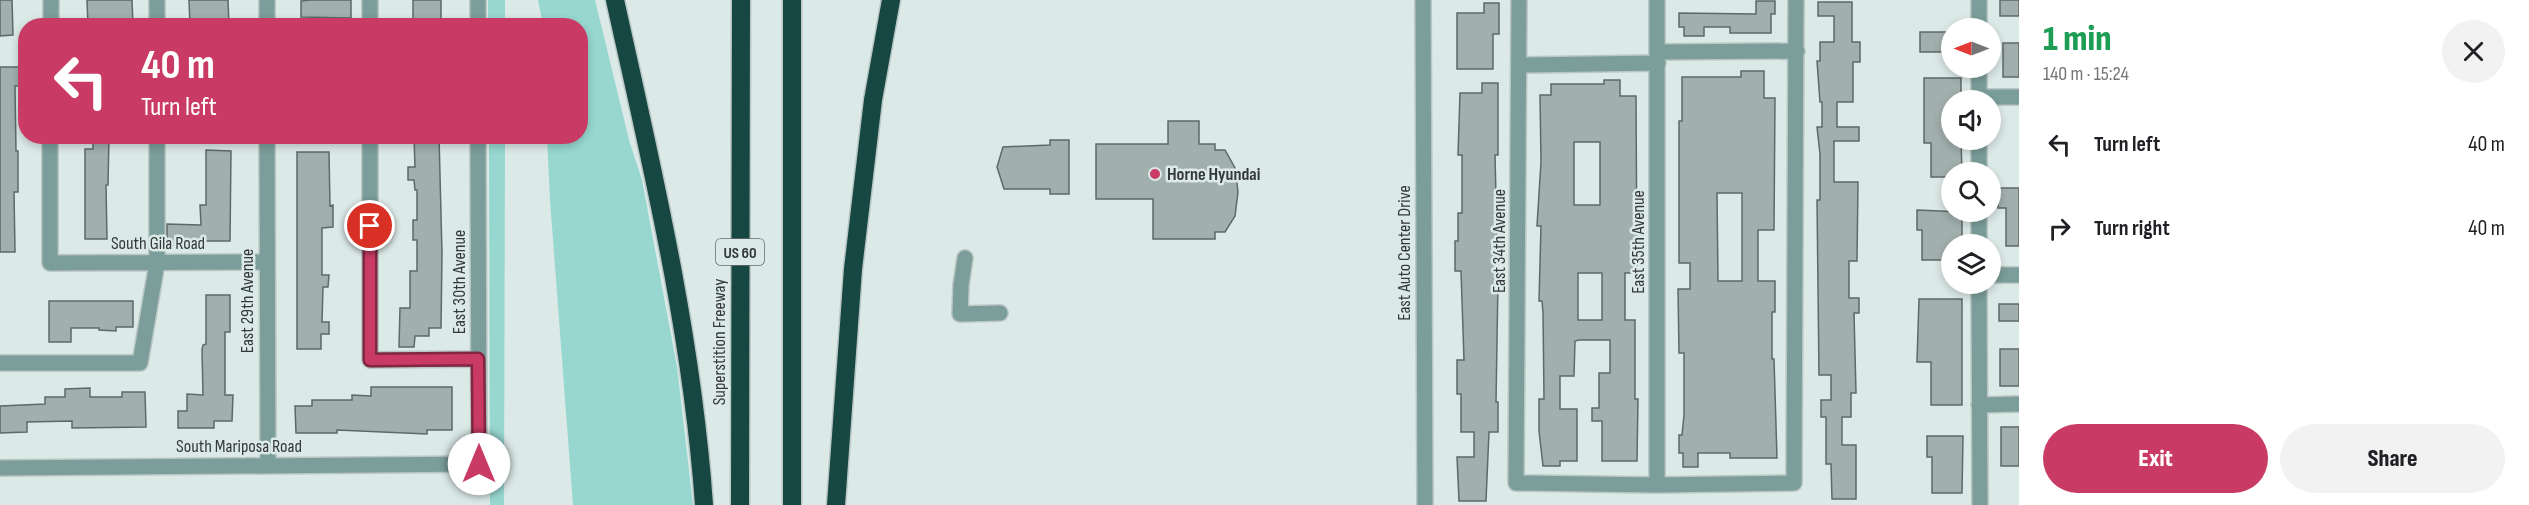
<!DOCTYPE html>
<meta charset="utf-8">
<style>
:root{--surface:#fff;--page:#f2f2f2;--text:#202124;--muted:#757577;--accent:#c93b64}
body{margin:0;font-family:"Sofia Sans Condensed",sans-serif;background:var(--page);color:var(--text);height:100vh;display:flex;flex-direction:column;font-size:22px;white-space:nowrap}
*{box-sizing:border-box;margin:0}
p{font-size:20px;color:var(--muted)}
.icon{flex:none;width:33px;height:33px;fill:none;stroke:currentColor;stroke-width:2;stroke-linecap:round;stroke-linejoin:round}
.map{position:relative;flex:1;overflow:hidden}
.details{display:flex;flex-direction:column;background:var(--surface);width:510px}
.details>*{flex:none}
.banner{position:absolute;left:18px;top:18px;width:570px;height:126px;border-radius:24px;box-shadow:0 3px 9px #0003;background:#c93b64;color:#fff;overflow:hidden}
.needle{width:39px;rotate:270deg}
.tools{position:absolute;left:1941px;top:18px;display:grid;gap:12px}
.tools a{display:grid;place-items:center;width:60px;height:60px;border-radius:50%;background:var(--surface);box-shadow:0 3px 9px #0003;font-size:30px}
.pin{position:absolute;display:grid;place-items:center;width:51px;height:51px;color:#fff;margin:-26px;border:3px solid #fff;border-radius:50%;box-shadow:0 2px 6px #0007}
.me{position:absolute;width:66px;margin:-33px;rotate:0deg;stroke-linejoin:round;filter:drop-shadow(0 0 4px #0008)}
.turn{display:flex;align-items:center;gap:21px;height:126px;padding:0 24px;font-size:27px}
.turn .icon{width:78px;height:78px;stroke-width:2.5}
.turn b{display:block;font-size:42px;line-height:51px}
.round{display:grid;place-items:center;flex:none;width:63px;height:63px;border-radius:32px;background:var(--page)}
.summary{display:flex;align-items:center;justify-content:space-between;height:102px;padding:0 24px}
h1{font-size:36px;font-weight:800;line-height:45px;color:#1e9e55}
.primary-button{display:flex;gap:12px;margin-top:auto;padding:12px 24px}
.primary-button a{flex:1;height:69px;border-radius:36px;background:var(--accent);color:#fff;font-size:24px;font-weight:800;line-height:69px;text-align:center}
.primary-button a+a{background:var(--page);color:var(--text)}
ul{padding:0;list-style:none}
li{display:flex;align-items:center;gap:18px;height:84px;padding:0 24px}
li div{flex:1}
li b{display:block;font-size:22px}
li em{font-style:normal}
main{display:flex;flex:1;min-height:0}
.map>svg:first-child{display:block}
</style>
<main>
<div class="map">
<svg width="2019" height="505" viewBox="0 0 2019 505">
<rect width="100%" height="100%" fill="#dbe9e7"/>
<path fill="#97d7d0" d="M488 0H505V25H488Z
M538 0H595L629 140 642 180 677 367 693 505H573L550 200 547 137 580 136V26L543 25Z
M489 137H505L504 505H490Z"/>
<path fill="#a1afad" stroke="#5d6a68" stroke-width="1.5" fill-rule="evenodd" d="M0 0H12L13 35 0 36Z
M87 0H132L133 26H88Z
M189 0H228L229 26H190Z
M311 0H351V18L301 17V1Z
M413 0H441V23L413 22Z
M2000 0H2019V16H2000Z
M1756 1H1775V14H1771V33H1730V27H1704V36H1684V27H1679V13L1756 14Z
M1818 2H1852V42H1860V62H1853V102H1837V127H1859V141H1834V182H1858L1857 261H1849V298H1859V313H1854L1856 393H1851V417H1842V445H1856V499H1832L1831 464H1826V417H1821V400H1831V375H1819L1817 200H1820V154L1817 127H1822V102H1820L1817 61H1820V42H1834V16H1818Z
M1484 3H1499V34H1493V69H1457V13H1484Z
M1920 32H1952V52H1920Z
M2003 43H2019V77H2003Z
M0 67H20L19 86H15L16 151H18V192H14L15 252H0Z
M1741 71H1764V98H1775L1774 230H1758V281H1775V312H1772V359H1774L1777 458H1730V453H1698V467H1683V453H1679V435H1682L1684 415V353H1679L1678 289H1690V263H1679V121H1682V77H1741ZM1717 193H1742V281H1718Z
M1924 78H1961V98H1952V140H1961L1962 172H1952V177H1931V143H1924Z
M1604 80H1620V96H1636L1637 273H1625V320H1635V399H1638L1637 461H1602V421H1592V408H1599V373H1610V340H1579L1575 341 1574 376H1560V409H1577V461H1560V466H1543L1539 431V399H1544L1543 313 1542 301H1539L1541 226H1537L1541 162 1540 95H1551V84H1604ZM1574 142H1600V205H1574ZM1578 273H1602V320H1578Z
M1482 83H1498V155H1495L1498 281 1496 402H1498V432H1489L1486 501H1459L1457 457H1474V432H1461V394H1457V360H1464L1461 271H1455V241H1458V213H1462V155H1458L1460 93H1482Z
M1168 121H1199V144H1215V150H1225L1235 168 1238 192 1235 216 1225 232H1215V239H1153V199H1096V144H1168Z
M93 136H109L108 185H106L107 239H85V149H93Z
M414 136H439L442 253 441 328H429V336H415L414 347H399L400 308H410V271H417V240H413V220H417V190H415L414 180H408V167H415Z
M1050 140H1069V194H1050V189H1004L997 167 1003 147 1050 145Z
M206 150 231 151 230 241H184V246L167 245V224L201 225 200 205H206Z
M297 152H329L330 206 333 205V227L322 228V275H329L328 287H323L322 322H329V334H321V349H297Z
M1998 188H2019V246H2006V208H1998Z
M1917 210 1962 212V244H1952V260H1922V230H1917Z
M206 295H230V332H225V395H233L232 421H214V428H178V411H187V394L203 395 202 350 203 345 206 344Z
M1919 299H1962V405H1931V362H1917Z
M49 301H133V327H116V331L99 330V328H71V342H49Z
M1999 304H2019V321H1999Z
M2000 349H2019V386H2000Z
M371 387H452V430H427V434L337 430V433H296L295 406H312V400H352V395L371 396Z
M90 388V397H122V392H145L146 427 72 428V421L27 422V432L0 433V406L45 404V397H65V389Z
M2001 427H2019V466H2001Z
M1927 436H1963L1962 493H1932V457H1927Z"/>
<g fill="none" stroke-linecap="round" stroke-linejoin="round">
<g stroke="#bac6c4" stroke-width="18">
<path id="minor" d="M157 0V26
M478 0V26
M1423 0 1425 505
M1519 0 1516 483 1657 485 1794 483 1796 0
M1979 0V28
M51 26V0
M267 26V0
M370 26V0
M1658 52 1797 51
M1519 65 1658 63
M1979 68V100
M1979 97H2019
M50 136V263L266 262
M267 136 268 465
M370 136V360L478 359
M1979 140V172
M1979 212V244
M965 258 961 285 960 314 1000 313
M1990 275H2019
M1979 284 1980 505
M0 363H140L157 263V136
M1979 405 2019 404
M0 468 479 464 478 136
M1657 485V0"/>
</g>
<g stroke="#bac6c4" stroke-width="21">
<path id="highway" d="M615 0C652 167 692 334 704 505
M740 505 741 0
M792 505V0
M836 505 853 269 873 100 891 0"/>
</g>
<use href="#minor" stroke="#7b9e9a" stroke-width="15"/>
<use href="#highway" stroke="#164743" stroke-width="18"/>
</g>
<g fill="none" stroke-linecap="round" stroke-linejoin="round">
<g stroke="#832641" stroke-width="15">
<path id="route" d="M370 226V360L478 359 479 464"/>
</g>
<use href="#route" stroke="#c93b64" stroke-width="10"/>
</g>
<circle fill="#c93b64" stroke="#dbe9e7" stroke-width="2" cx="1155" cy="174" r="6"/>
<g text-anchor="middle" stroke-width="5" stroke-linejoin="round" paint-order="stroke">
<rect fill="#dbe9e7" stroke="#666e6d" stroke-width="1.5" x="716" y="239" width="48" height="26" rx="4.5"/>
<g font-size="16" font-weight="bold" fill="#343939">
<text x="740" y="258">US 60</text>
</g>
<g font-size="18" font-weight="bold" fill="#343939" stroke="#dbe9e7" text-anchor="start">
<text x="1167" y="180">Horne Hyundai</text>
</g>
<g font-size="18" fill="#343939" stroke="#dbe9e7">
<text transform="translate(1499 241) rotate(-90)" y="6">East 34th Avenue</text>
<text transform="translate(1638 242) rotate(-90)" y="6">East 35th Avenue</text>
<text x="158" y="249">South Gila Road</text>
<text transform="translate(1404 253) rotate(-90)" y="6">East Auto Center Drive</text>
<text transform="translate(459 282) rotate(-90)" y="6">East 30th Avenue</text>
<text transform="translate(247 301) rotate(-90)" y="6">East 29th Avenue</text>
<text transform="translate(719 342) rotate(-90)" y="6">Superstition Freeway</text>
<text x="239" y="452">South Mariposa Road</text>
</g>
</g>
</svg>
<div class="tools">
<a><svg class="needle" viewBox="-14 -14 28 28"><path d="M0-13l5 13h-10z" fill="#e53935"/><path d="M0 13l5-13h-10z" fill="#757577"/></svg></a>
<a><svg class="icon" aria-label="sound" viewBox="0 0 24 24"><path d="M4 9h4l5-4v14l-5-4H4zM17 9q2 3 0 6"/></svg></a>
<a><svg class="icon" aria-label="search" viewBox="0 0 24 24"><circle cx="10" cy="10" r="6"/><path d="M15 15l6 6"/></svg></a>
<a><svg class="icon" aria-label="layers" viewBox="0 0 24 24"><path d="M12 4l9 5-9 5-9-5zM3 14l9 5 9-5"/></svg></a>
</div>
<div class="pin" style="left:370px;top:226px;background:#d93025"><svg class="icon" aria-label="arrive" viewBox="0 0 24 24"><path d="M6 21V4h12l-3 4 3 4H6"/></svg></div>
<svg class="me" style="left:479px;top:464px" viewBox="-20 -20 40 40"><circle r="19" fill="#fff"/><path d="M0-13L10 11 0 6-10 11z" fill="#c93b64"/></svg>
<div class="banner">
<div class="turn"><svg class="icon" aria-label="left" viewBox="0 0 24 24"><path d="M17 20v-9H6M10 6l-5 5 5 5"/></svg><div><b>40 m</b>Turn left</div></div>
</div>
</div>
<section class="details">
<div class="summary"><div><h1>1 min</h1><p>140 m · 15:24</p></div><a class="round"><svg class="icon" aria-label="close" viewBox="0 0 24 24"><path d="M6 6l12 12M18 6L6 18"/></svg></a></div>
<ul>
<li><svg class="icon" aria-label="left" viewBox="0 0 24 24"><path d="M17 20v-9H6M10 6l-5 5 5 5"/></svg><div><b>Turn left</b></div><em>40 m</em></li>
<li><svg class="icon" aria-label="right" viewBox="0 0 24 24"><path d="M7 20v-9h11M14 6l5 5-5 5"/></svg><div><b>Turn right</b></div><em>40 m</em></li>
</ul>
<div class="primary-button"><a>Exit</a><a>Share</a></div>
</section>
</main>
